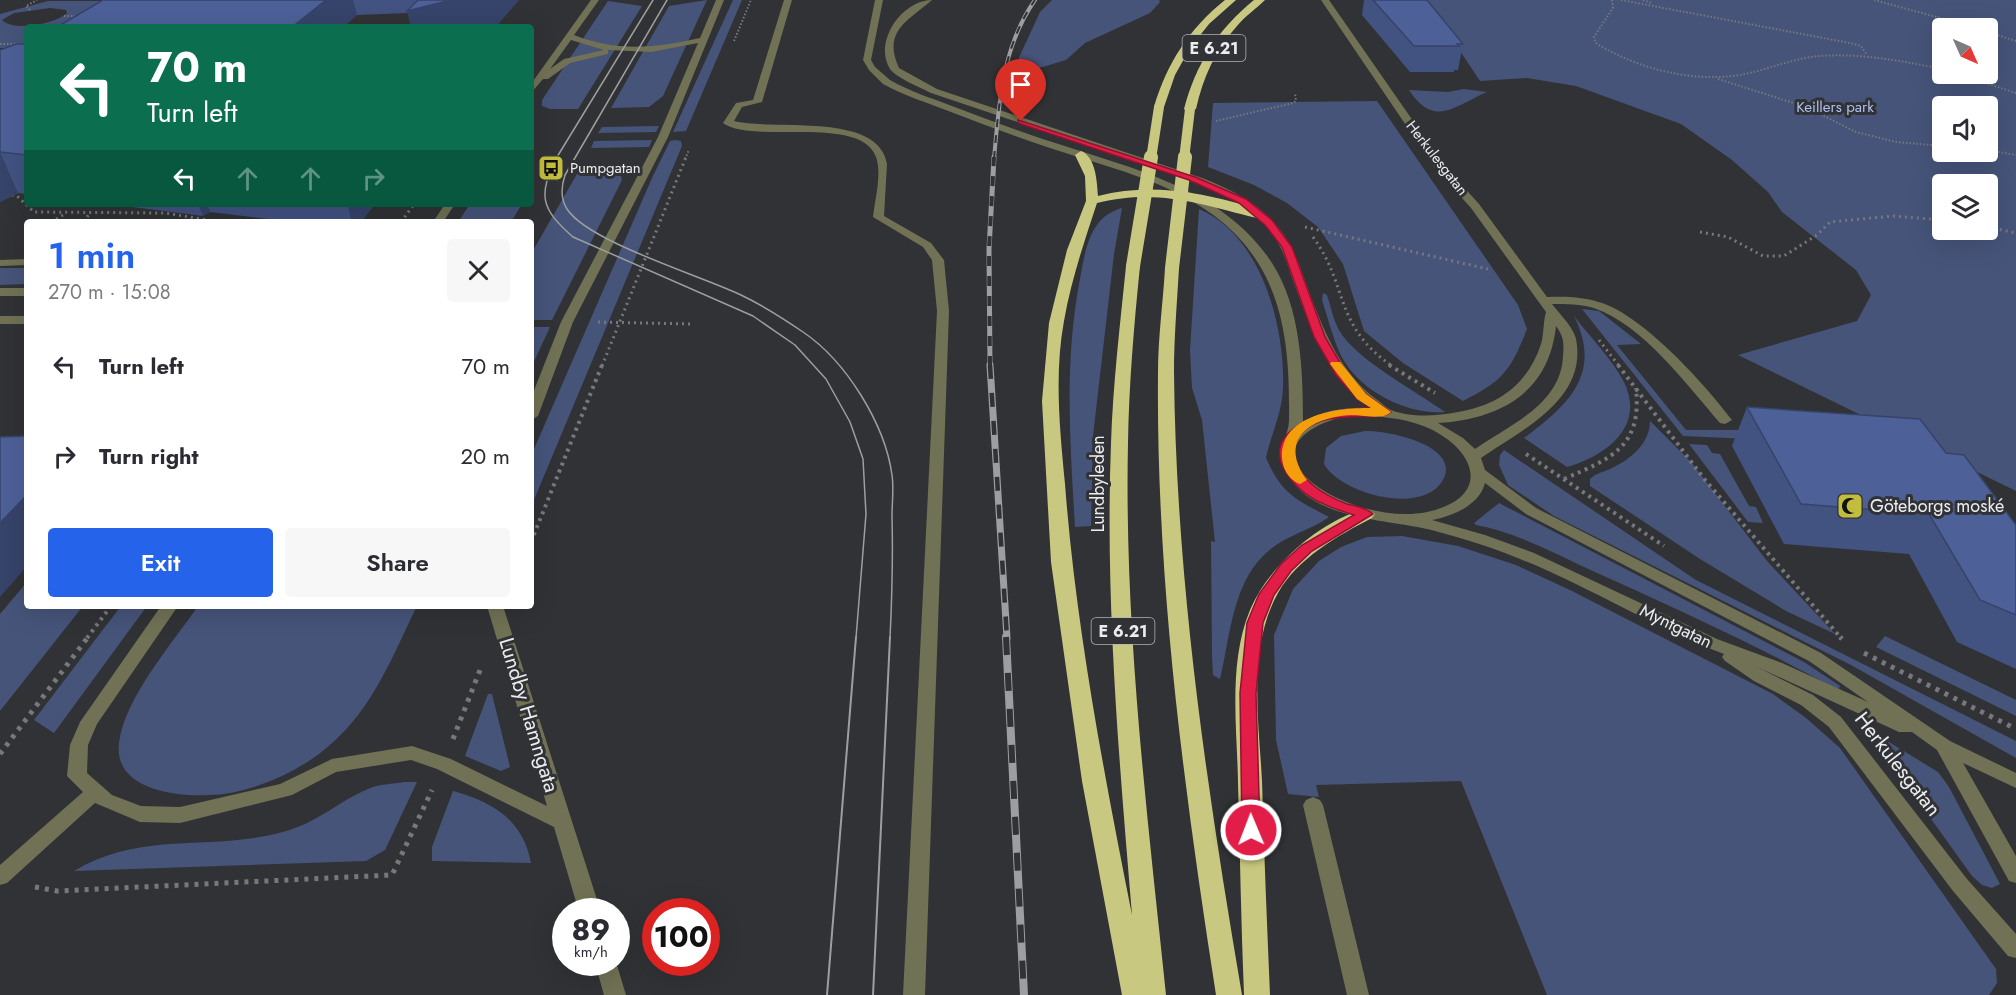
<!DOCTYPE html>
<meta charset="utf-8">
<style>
:root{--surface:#fff;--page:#f7f7f7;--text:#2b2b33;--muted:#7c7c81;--accent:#2563eb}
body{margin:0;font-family:Jost,sans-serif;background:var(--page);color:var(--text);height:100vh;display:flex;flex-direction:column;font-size:22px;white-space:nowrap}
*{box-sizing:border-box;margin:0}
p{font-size:20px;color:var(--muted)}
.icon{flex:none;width:33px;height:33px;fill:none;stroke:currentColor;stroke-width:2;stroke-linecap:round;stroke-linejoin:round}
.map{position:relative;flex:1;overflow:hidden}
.details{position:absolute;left:24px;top:219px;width:510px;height:390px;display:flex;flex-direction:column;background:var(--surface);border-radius:6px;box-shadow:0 6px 24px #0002}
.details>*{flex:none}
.top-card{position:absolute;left:24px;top:24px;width:510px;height:183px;border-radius:6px;box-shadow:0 6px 24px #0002;background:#0b6e4f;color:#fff;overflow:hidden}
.needle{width:39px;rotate:135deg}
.tools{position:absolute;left:1932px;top:18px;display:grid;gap:12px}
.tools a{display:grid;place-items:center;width:66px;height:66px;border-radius:6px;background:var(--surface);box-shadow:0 6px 24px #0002;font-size:30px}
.speed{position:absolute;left:552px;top:898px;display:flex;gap:12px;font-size:30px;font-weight:700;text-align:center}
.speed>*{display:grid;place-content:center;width:78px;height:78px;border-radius:50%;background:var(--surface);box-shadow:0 6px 24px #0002;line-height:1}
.speed small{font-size:15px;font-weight:400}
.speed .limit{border:9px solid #d22;background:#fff;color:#111}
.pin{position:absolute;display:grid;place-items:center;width:51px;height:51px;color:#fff;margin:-62px -26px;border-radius:50% 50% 50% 0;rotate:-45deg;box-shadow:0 0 6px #0007}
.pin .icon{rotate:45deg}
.me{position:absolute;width:66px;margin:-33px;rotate:359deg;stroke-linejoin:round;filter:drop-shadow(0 0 4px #0008)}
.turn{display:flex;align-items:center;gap:21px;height:126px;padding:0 24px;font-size:27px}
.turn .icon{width:78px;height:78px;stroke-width:2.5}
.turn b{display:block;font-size:42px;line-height:51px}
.lanes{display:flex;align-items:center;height:57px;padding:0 24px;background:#0003;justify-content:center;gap:30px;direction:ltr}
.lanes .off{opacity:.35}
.round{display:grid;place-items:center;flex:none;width:63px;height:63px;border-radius:6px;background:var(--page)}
.head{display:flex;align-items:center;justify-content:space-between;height:102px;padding:0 24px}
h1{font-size:36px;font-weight:600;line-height:45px;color:var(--accent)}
.primary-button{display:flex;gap:12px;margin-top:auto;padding:12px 24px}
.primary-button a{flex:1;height:69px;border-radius:6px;background:var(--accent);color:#fff;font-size:24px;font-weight:600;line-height:69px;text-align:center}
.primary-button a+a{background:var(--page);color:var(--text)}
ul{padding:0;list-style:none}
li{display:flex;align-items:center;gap:18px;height:90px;padding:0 24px}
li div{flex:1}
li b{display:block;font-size:22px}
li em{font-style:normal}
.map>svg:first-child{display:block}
</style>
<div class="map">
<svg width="2016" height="995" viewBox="0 0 2016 995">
<rect width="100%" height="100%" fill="#313235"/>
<path fill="#46547a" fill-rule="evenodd" d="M707 0 663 96 649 107 611 108 669 6Z
M733 0H742L686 131 673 132Z
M1052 0H1159L1160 2 1150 13 1085 43 1066 60 1036 69 1016 64 1040 12Z
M1371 0H2016V491L1738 355 1857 321 1871 295 1856 270 1782 212 1768 192 1732 160 1681 124 1576 86 1527 78 1480 81 1436 15ZM1942 28H1988V74H1942ZM1942 106H1988V152H1942ZM1942 184H1988V230H1942Z
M48 1H117L92 27H27V48H0V14ZM50 8 66 10 67 13C55 24 14 32 2 20L14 13Z
M608 1 642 6 578 109H550L542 106V100Z
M1464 89 1487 92C1453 107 1434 128 1409 90L1448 92Z
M1377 101 1518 305 1527 329C1511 370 1503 381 1463 401L1403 363 1364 331 1343 264 1318 227 1287 203 1254 185 1208 167 1213 103Z
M659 126 656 132 598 133 602 127Z
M652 140 649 147 591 148 594 141Z
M675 140 681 141 682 146 531 507V456L652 178 670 141Z
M598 166 619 170 622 180 552 320H531V254L581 167Z
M470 204H522L511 222H458Z
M1122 208 1114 254 1093 436 1091 526 1075 527C1070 443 1064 361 1080 279 1084 258 1087 234 1102 219 1107 214 1115 210 1122 208Z
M1199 209C1261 235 1285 326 1283 386 1283 411 1271 434 1266 458 1282 494 1295 499 1329 517 1310 531 1283 536 1265 554 1232 585 1230 638 1220 679L1213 675 1212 657 1211 541 1215 542 1202 420 1192 388 1190 350Z
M0 268H27V284L0 285Z
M1323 293 1327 295C1331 307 1333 319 1339 330 1355 359 1416 391 1445 412 1405 415 1354 389 1338 349 1332 334 1327 316 1322 300Z
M1582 309 1599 311 1641 344 1617 345 1686 430H1738L1750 439 1683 436Z
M1574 316C1590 337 1612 359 1624 382 1646 427 1605 456 1567 467L1524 438C1568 405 1603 374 1574 316Z
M531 327H550L531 368Z
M1650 421 1691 462 1767 561 1835 634 1786 611 1700 559 1590 486V479C1596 473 1604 472 1612 468 1631 459 1650 443 1650 421Z
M1365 431C1386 430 1462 445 1443 480 1423 516 1341 494 1324 464L1326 448 1341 436Z
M1689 444 1707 445 1712 453 1720 454 1749 506 1756 507 1763 523 1748 522Z
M1504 450 1696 580 2016 741V758L1851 665 1554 516 1508 485 1499 465 1500 455Z
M1499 503 1804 662 1840 686 1838 690C1760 647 1677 609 1595 572 1557 555 1517 532 1476 525L1474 523Z
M1402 536 1458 546 1516 565 1570 590 1773 694 1806 718 1840 748 1996 969 1997 983 1989 995H1547L1461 781 1316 785 1319 797 1288 794 1276 740 1274 635 1293 589 1319 561 1341 547 1367 537Z
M27 582V606H83L0 711V614Z
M121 606H147L54 733 34 720Z
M198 606H417C393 655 373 708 331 744 306 767 268 785 235 792 199 800 112 797 119 743 125 697 172 644 198 606Z
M1885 636 2016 700V716L1876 647Z
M488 694H492L510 767 501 771 465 756Z
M1870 734H1876L1938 772 1949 787 2000 884 1992 888 1982 885 1972 876Z
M404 782H417L385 850 366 861 74 871C142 830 210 852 283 832 319 822 337 802 368 789 379 784 393 784 404 782Z
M453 791C493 802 523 820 531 863L432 861V847Z"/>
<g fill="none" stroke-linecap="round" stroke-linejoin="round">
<path stroke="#77787b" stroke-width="2" stroke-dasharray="1.5 2" stroke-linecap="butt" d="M1612 0 1613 8 1594 37 1596 43C1637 69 1696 84 1745 74 1770 69 1794 58 1820 56 1861 53 1902 61 1942 69
M1621 0 1850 43 1861 46 1867 55
M1643 0 1652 3
M1874 0 1977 28
M30 10 26 6 37 0
M64 16H78
M1988 32 2016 41
M734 41 751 0
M0 44H27
M1958 74 2016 93
M1718 79 1806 107 1856 132 1896 142 1942 146
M1216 121 1293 103 1296 101 1295 93
M1988 150 2016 155
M685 159 689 150"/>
<path stroke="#77787b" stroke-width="3" stroke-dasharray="2 4" stroke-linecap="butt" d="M0 192 17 196 34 212 165 213 220 222
M51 222 63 215
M84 222 89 214
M401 222 414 204
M1305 227 1488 269
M1988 227 2016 233
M1700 232 1728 237 1763 256H1784L1817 235 1830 222 1893 216 1942 220
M1313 237C1349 286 1333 325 1392 366
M598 322 691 324
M1599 340 1619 366
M602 366 686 157"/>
<path stroke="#77787b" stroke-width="4" stroke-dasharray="3 4.5" stroke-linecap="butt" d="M1389 365 1435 393
M1618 365 1705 480 1841 638
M1526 454 1664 546
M1564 479C1612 458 1642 447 1636 388
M531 542 602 365
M87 638 111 606"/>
<path stroke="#77787b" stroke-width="5" stroke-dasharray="4 6" stroke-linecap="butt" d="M1840 637 1842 639
M1864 653 2016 729
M453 739 482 665
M0 754 88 637
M35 887 57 891 392 875 432 790"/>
<path fill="#717155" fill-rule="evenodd" d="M591 0H599L574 35C617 52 656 48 700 38L716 0H724L668 137 573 322 538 416 531 420V398L561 322 658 137 698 43 651 52 608 50V54L570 63 548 79H543L531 93V84ZM571 40 604 50 564 59 550 69Z
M784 0H792L762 102 742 107 734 121C772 131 879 111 887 164L884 216 931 243 944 260 949 311 925 995H903L937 311 932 260 923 247 873 217C875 199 882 174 876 157 860 114 754 145 723 123L736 103 753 100Z
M875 0H883L871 60 875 67 890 80C909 91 931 98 952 106 991 121 1029 135 1068 147 1142 171 1227 193 1272 263 1301 308 1303 370 1303 422 1324 410 1347 407 1371 408 1329 377 1312 333 1295 286 1288 267 1283 247 1271 232 1251 207 1223 194 1195 182L931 93C921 88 895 77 890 69 873 42 902 0 932 0 908 21 882 31 899 68L937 89 1202 178C1230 189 1259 203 1278 227 1295 247 1302 273 1311 297 1326 336 1342 374 1376 399 1381 402 1386 408 1391 410 1411 418 1437 416 1458 412 1499 405 1528 384 1541 344 1544 334 1543 322 1546 312L1471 208 1435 168 1321 0H1329L1443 164 1479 204 1547 297C1566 296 1585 297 1602 303 1644 317 1705 384 1732 420L1725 424 1720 423C1687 385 1643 325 1594 308 1581 304 1566 304 1552 304 1559 313 1574 328 1576 339 1588 400 1521 430 1481 458L1485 470 1536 508 1821 653 1950 741 2016 773V788L1963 763 2016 856V883L2009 881 1937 750 1912 732H1899L1757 667 1813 695 1841 717 1967 879 2016 934V958L2008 956 1953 891 1829 727 1801 705 1754 681 1725 661 1722 657 1724 654C1654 628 1590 587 1520 559 1492 547 1464 539 1435 531 1388 518 1302 522 1283 463 1278 447 1289 435 1289 420 1290 344 1284 273 1221 221 1181 188 1127 172 1078 157 1035 144 993 128 951 112 928 103 905 96 883 84L869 70 863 60ZM1556 326C1564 337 1564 343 1563 356 1561 405 1509 425 1475 449L1463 438 1438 423C1500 419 1549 393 1556 326ZM1349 415C1375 416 1402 417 1426 427 1477 449 1493 498 1427 512 1351 528 1220 447 1349 415ZM1485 483 1526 514 1809 661 1868 702 1782 663 1717 639 1534 553 1485 535 1432 520C1452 516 1479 506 1485 483Z
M445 204H455L443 222H433Z
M27 259V265L0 266V260Z
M0 288H27V296H0Z
M0 316H27V324H0Z
M161 606H178L97 724 88 745 87 773 112 795 141 806 180 807 280 784 332 759 412 746 451 759 547 806 487 606H503L601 912H579L554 827 437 769 411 760 336 772 292 795 180 823 140 822 95 803 7 883 0 885V865L83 792 67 776 70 745 80 722Z
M1313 797 1320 800 1323 805 1369 995H1347L1303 805 1306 800Z
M616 962 626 995H604L595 963Z"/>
<path fill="#c9c881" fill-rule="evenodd" d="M1225 0H1236L1209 24 1190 48 1175 75 1164 107 1155 109 1154 107C1167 63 1189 29 1225 0Z
M1254 0H1265C1256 9 1245 16 1237 26 1215 50 1203 78 1196 109L1186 111 1184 109C1196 64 1218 29 1254 0Z
M1081 151C1096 157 1097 182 1098 196 1144 184 1188 190 1233 202 1243 205 1257 207 1263 214L1257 218C1199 204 1158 188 1097 203 1084 242 1071 281 1064 321 1054 375 1060 431 1065 484 1076 629 1104 773 1132 915 1119 758 1105 600 1111 443 1113 384 1120 325 1126 266L1128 263H1138L1140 266C1134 325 1129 384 1128 443 1124 627 1147 812 1166 995H1122L1082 781 1051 562 1042 401 1049 323 1067 250 1086 201 1085 176 1075 155Z
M1172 264 1179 268C1177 303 1174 338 1174 372 1176 582 1207 789 1242 995H1216C1184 789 1156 581 1158 372 1158 337 1163 303 1165 268Z
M1366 509 1375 514 1372 518C1337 536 1298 558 1278 593 1247 648 1259 722 1262 781 1264 853 1267 924 1270 995H1244C1241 924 1240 853 1238 782 1237 727 1228 663 1250 610 1268 567 1320 520 1366 509Z"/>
<path stroke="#9d9ea0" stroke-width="1.5" d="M653 0 557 157C538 195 540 208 573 237L753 316 795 345 826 379 850 422 863 459 866 514 856 638
M667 0 565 175C561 187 560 198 567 209 588 242 702 276 741 295 762 305 784 319 803 332 846 361 885 424 892 475 894 488 892 503 892 516 893 557 892 598 890 638"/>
<path stroke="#9d9ea0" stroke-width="2" d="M827 995 856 637
M873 995 890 637"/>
<g stroke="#9d9ea0" stroke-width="4">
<path id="rail-far3" d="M994 159C999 103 1002 47 1035 0"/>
</g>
<g stroke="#9d9ea0" stroke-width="5">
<path id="rail-far2" d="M990 366 989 249 994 157"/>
</g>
<g stroke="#9d9ea0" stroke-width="7">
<path id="rail-far1" d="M990 365 1007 638"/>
</g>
<g stroke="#9d9ea0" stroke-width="8">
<path id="rail" d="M1006 637 1024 995"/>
</g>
<use href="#rail-far3" stroke="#313235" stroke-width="2" stroke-dasharray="8" stroke-linecap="butt"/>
<use href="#rail-far2" stroke="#313235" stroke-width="4" stroke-dasharray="10" stroke-linecap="butt"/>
<use href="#rail-far1" stroke="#313235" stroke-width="4.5" stroke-dasharray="14" stroke-linecap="butt"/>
<use href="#rail" stroke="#313235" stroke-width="6" stroke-dasharray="18" stroke-linecap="butt"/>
<path stroke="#c9c881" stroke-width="10" d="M1151 159 1159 107
M1184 159 1190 109"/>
<path stroke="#c9c881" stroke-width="14" d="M1133 266 1151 157
M1172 268 1185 157"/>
</g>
<path fill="#425382" d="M103 0H519L498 24 485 27H411L408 13 357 15 343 27H57Z
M1364 0H1427L1463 44 1458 70H1454V72H1410L1362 15Z
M27 44V194L18 193 0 202V50Z
M109 204H375L361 222H293L210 212 203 216Z
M1747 407 1946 453 2016 525V669L1957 642 1909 554 1784 544 1732 446Z"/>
<path fill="#36436a" d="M326 0H353L357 15 343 27H292Z
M451 0H519L498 24 485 27H411L407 11Z
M0 152 18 193 0 202Z
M198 204H207L210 212 203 216Z
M347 204H375L361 222H352Z
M27 495V566L0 597V523Z"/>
<path fill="#4d6097" stroke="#36436a" stroke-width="1.5" d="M103 0H326L292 27H57Z
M418 0H451L407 11Z
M1373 0H1427L1463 44H1457L1459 46H1414Z
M16 44H27V155L0 152V50Z
M1747 407 1920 419 1946 453 1964 455 2016 525V615L1980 600 1929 514 1801 504Z
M27 436V495L0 523V437Z"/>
<path fill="#e11d48" stroke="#92132f" stroke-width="1.5" d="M1018 120 1195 177 1246 199 1272 220 1292 247 1325 337 1345 371 1366 394 1391 412C1380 423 1323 406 1300 435 1295 442 1294 449 1295 457 1299 481 1326 496 1347 504 1356 506 1367 508 1373 514L1312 551 1291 571 1274 595 1263 623 1256 693 1260 830 1257 835H1244L1242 830 1240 693 1247 623 1259 594 1281 564 1302 545 1354 515C1336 509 1315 503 1300 489 1241 433 1324 407 1371 408L1357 399 1336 375 1314 337 1282 247 1265 225 1239 203 1189 180 1018 123Z"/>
<path fill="#f59e0b" d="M1331 362H1340L1366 394 1391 412C1382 421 1362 414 1350 415 1309 418 1278 440 1307 480L1300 484C1292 482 1284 471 1283 464 1274 416 1336 407 1371 408L1357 399 1330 364Z"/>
<defs>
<g id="bus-square" transform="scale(1.35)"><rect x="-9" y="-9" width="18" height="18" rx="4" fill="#c2bd3f" stroke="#313235"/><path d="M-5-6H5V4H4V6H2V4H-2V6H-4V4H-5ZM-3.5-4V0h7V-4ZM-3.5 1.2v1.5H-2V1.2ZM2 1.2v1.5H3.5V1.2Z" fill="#111"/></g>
<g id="mosque-square" transform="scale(1.35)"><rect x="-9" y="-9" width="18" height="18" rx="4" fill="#c2bd3f" stroke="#313235"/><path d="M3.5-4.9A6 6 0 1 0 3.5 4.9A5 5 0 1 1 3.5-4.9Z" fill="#111"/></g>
</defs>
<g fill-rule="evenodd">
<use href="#bus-square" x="551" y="168"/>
<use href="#mosque-square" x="1850" y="506"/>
</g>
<g text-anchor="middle" stroke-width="6" stroke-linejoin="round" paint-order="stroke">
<g font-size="15" fill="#aec1f2" stroke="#313235">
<text x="1835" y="112">Keillers park</text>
</g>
<g font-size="15" fill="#ebecee" stroke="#313235">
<text transform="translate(1437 158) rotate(52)" y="5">Herkulesgatan</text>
</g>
<g font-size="15" fill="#ebecee" stroke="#313235" text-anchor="start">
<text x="570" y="173">Pumpgatan</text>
</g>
<g fill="#313235" stroke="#b3b4b6" stroke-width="1.5">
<rect x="1182.5" y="35" width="63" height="26" rx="4.5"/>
<rect x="1091.5" y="618" width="63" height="26" rx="4.5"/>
</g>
<g font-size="16" font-weight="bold" fill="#ebecee">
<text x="1214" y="54">E 6.21</text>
<text x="1123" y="637">E 6.21</text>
</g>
<g font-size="18" fill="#ebecee" stroke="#313235">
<text transform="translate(1098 484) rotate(-90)" y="6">Lundbyleden</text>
<text transform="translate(1676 626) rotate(26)" y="6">Myntgatan</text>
</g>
<g font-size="18" fill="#ebecee" stroke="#313235" text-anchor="start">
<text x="1870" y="512">Göteborgs moské</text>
</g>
<g font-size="21" fill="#ebecee" stroke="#313235">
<text transform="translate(529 715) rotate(73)" y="7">Lundby Hamngata</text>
<text transform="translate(1898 764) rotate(52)" y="7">Herkulesgatan</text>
</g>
</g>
</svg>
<div class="tools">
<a><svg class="needle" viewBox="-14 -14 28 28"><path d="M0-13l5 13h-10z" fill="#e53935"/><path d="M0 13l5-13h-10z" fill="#7c7c81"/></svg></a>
<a><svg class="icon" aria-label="sound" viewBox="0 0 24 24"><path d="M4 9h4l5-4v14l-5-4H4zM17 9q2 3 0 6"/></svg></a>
<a><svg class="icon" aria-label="layers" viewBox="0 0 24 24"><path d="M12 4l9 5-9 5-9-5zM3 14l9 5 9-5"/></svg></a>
</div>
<div class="speed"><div>89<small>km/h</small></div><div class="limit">100</div></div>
<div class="pin" style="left:1021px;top:121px;background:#d93025"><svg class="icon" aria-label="arrive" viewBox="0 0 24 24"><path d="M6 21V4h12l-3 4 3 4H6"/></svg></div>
<svg class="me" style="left:1251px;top:830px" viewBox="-20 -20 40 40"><circle r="17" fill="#e11d48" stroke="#fff" stroke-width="3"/><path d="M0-11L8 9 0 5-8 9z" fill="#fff"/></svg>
<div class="top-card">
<div class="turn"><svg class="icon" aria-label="left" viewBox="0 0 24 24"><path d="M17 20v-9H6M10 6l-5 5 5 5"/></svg><div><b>70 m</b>Turn left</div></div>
<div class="lanes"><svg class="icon" aria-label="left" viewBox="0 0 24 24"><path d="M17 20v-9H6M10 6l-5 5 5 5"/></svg><svg class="icon off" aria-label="ahead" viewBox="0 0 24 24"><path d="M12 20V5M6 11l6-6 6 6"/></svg><svg class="icon off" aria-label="ahead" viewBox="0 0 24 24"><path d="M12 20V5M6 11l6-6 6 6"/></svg><svg class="icon off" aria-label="right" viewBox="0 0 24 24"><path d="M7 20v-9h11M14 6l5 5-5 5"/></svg></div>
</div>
<section class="details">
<div class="head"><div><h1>1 min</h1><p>270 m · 15:08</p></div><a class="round"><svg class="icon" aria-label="close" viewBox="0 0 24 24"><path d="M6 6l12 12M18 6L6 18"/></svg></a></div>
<ul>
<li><svg class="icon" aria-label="left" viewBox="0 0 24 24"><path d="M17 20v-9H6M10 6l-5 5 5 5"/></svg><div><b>Turn left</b></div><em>70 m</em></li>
<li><svg class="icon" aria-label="right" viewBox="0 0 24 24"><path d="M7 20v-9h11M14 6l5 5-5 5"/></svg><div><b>Turn right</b></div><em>20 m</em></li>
</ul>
<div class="primary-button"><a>Exit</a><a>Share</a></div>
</section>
</div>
